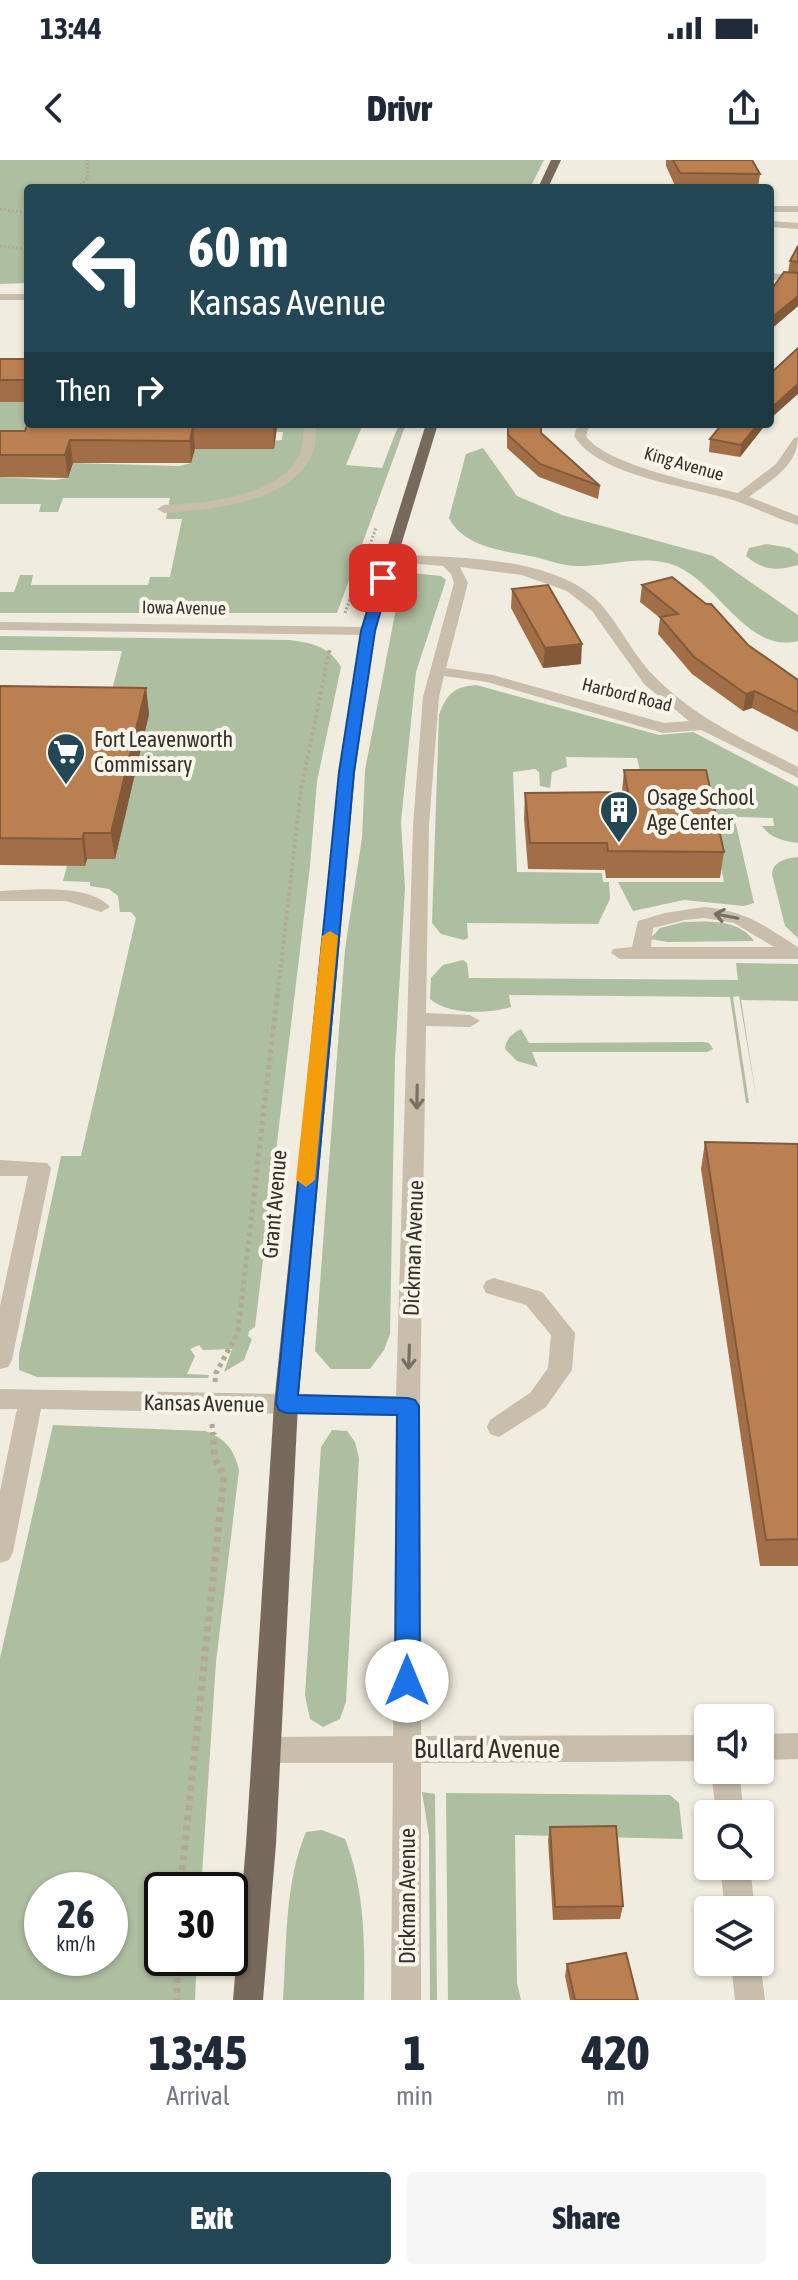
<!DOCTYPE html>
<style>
:root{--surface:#fff;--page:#f6f6f7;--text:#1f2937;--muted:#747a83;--accent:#234754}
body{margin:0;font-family:"Asap Condensed",sans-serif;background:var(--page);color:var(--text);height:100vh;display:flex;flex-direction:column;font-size:30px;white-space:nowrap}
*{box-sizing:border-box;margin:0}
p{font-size:26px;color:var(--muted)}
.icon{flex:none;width:44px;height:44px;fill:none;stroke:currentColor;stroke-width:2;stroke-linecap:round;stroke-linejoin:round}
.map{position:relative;height:1840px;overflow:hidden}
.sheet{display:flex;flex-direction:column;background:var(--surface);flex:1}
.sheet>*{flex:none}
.guide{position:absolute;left:24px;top:24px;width:750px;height:244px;border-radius:8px;box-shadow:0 2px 6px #0004;background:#234754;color:#fff;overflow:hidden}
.buttons{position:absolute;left:694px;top:1544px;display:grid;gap:16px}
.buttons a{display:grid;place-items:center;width:80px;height:80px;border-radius:8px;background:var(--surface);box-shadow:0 2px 6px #0004;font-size:40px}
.speed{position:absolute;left:24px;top:1712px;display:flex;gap:16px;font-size:40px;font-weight:700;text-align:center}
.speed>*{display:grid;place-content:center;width:104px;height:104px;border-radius:50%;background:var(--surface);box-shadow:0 2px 6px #0004;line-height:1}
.speed small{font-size:20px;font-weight:400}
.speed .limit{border:4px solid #111;border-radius:12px;background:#fff;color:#111}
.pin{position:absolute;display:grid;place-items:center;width:68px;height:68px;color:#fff;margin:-34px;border-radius:16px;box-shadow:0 4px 12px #0006}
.me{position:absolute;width:88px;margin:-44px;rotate:0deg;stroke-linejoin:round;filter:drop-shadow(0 0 6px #0008)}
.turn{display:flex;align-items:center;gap:28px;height:168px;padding:0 32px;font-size:36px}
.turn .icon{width:104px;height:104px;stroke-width:2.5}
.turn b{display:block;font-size:56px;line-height:68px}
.then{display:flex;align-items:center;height:76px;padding:0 32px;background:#0003;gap:16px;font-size:30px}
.eta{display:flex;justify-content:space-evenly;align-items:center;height:136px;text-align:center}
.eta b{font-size:48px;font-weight:800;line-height:56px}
.cta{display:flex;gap:16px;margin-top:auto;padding:16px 32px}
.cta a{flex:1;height:92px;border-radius:8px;background:var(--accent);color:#fff;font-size:32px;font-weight:800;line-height:92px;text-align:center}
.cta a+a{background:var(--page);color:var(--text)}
.status{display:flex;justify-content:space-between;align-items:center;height:56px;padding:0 40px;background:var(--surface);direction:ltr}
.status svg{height:22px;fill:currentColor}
header{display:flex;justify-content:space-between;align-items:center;height:104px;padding:0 32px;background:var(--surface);font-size:36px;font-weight:800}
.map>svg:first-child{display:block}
</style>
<div class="status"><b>13:44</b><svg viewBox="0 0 49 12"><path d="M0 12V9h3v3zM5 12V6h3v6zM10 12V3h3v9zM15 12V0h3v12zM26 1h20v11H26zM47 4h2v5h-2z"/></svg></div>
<header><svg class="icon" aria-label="back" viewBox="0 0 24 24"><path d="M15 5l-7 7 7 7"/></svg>Drivr<svg class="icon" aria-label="share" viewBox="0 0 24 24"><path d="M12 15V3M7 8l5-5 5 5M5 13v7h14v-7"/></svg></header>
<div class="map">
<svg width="798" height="1840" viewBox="0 0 798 1840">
<rect width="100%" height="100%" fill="#f0ecdf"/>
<path fill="#aebea0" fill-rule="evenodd" d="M0 0H544L530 28H28V123L0 124Z
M0 242H28V264H39L0 293Z
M214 264H363L346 305 382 308 399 264H406L337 453H0V432H14L20 415H33L31 425H148L150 417H170L182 359H166L170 338H63L58 352H39L41 344H0V317L55 320 68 318 73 303 179 306 191 303 195 289 282 280 283 272H277V267Z
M483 288 517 336 562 355 713 396 798 455V481C742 495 714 409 662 402 633 397 605 407 577 406 563 406 548 400 535 397 506 391 464 388 449 358L466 294Z
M767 384 790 388 798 394V405C776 411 764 411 746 396L749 388Z
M403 412 441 416 446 420 416 512 401 662 405 728 395 899 390 1174 384 1190 370 1209H331L315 1191 345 789 362 678 365 610Z
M0 476 289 480C312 483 329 486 341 507L317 621 310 706 255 1167 249 1171 248 1176 252 1179 244 1200 224 1212 232 1189 203 1190 199 1185 190 1189 195 1196 187 1214 209 1215 208 1218 37 1217 19 1210V1194L61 996H81L136 758 131 752H120L118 736 109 729 90 726V722L63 721 122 491 0 490Z
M476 525 659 575 693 572 798 627V683C784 681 770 678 762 666H774L773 658 710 656 646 635 637 598 566 597 567 607 552 612 550 628 540 626 539 612 535 609 513 612 517 712 602 713 603 722H609L610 739 598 764 467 763 468 778 464 780 441 774 432 763 439 555C447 534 453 527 476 525Z
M712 660H735L754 743 744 746 684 740 633 751 618 722H724Z
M798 697V778L785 766 772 714C773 701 787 698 798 697Z
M684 762C709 761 739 759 754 781L667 782 650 779 660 768Z
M463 800 467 803 469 818 738 820 736 803 798 804V841L741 840 757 942 739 836 733 837 749 943H746L730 837 509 835 511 847C489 854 449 855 430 839L431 818 443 805Z
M521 869 529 883 703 882 709 883 713 889 707 892H532L538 907 517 901 505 889C506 878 512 874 521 869Z
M53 1265 205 1271C225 1278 234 1289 239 1310L216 1502 201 1730H162V1798H197L195 1840H0V1498ZM42 1730H110V1798H42Z
M332 1270 347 1271 355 1282 359 1298 346 1542 340 1559 323 1567 310 1559 305 1535 321 1287Z
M422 1632 435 1634 437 1840H430L429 1676Z
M446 1633 670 1635 679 1643 683 1679 515 1675 517 1823 521 1840H448Z
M322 1670 345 1679C365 1729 365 1786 364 1840H283C287 1785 284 1724 306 1672Z"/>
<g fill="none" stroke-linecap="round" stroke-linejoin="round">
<path stroke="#b3a896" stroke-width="3" stroke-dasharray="2 2" stroke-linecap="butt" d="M77 28 88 18 87 0
M0 49 28 53
M0 86 28 89
M345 453 376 368"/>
<path stroke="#b3a896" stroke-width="4" stroke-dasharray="3 3" stroke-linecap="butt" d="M278 831 301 629 330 488"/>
<path stroke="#b3a896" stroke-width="5" stroke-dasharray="4 4" stroke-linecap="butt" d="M215 1222 216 1213 238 1172 278 829
M212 1264 213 1275"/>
<path stroke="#b3a896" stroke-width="7" stroke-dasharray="5 5" stroke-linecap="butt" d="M180 1730 224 1316 215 1299 213 1273
M177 1798V1840"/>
<path fill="#c8beab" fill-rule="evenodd" d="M770 46H798V52H770Z
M770 61 798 63V69L770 67Z
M770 113 798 116V122L770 119Z
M0 134H28V140H0Z
M304 264H316C316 274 316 286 312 295 291 343 209 350 164 353L157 349 164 345C204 343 280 337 299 295 304 286 303 274 304 264Z
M578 264H590L586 276C605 305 702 324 738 333L776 304 794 278 798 277C798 306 770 321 749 337L798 356V365C776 359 755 347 733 340 689 326 600 317 574 276Z
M389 394C450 398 520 395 575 424 613 444 625 487 654 516 695 558 747 581 798 607V618L701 570 663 573 487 522 444 516 439 537 429 665 426 853 470 855 480 861 470 867 426 866 420 1246 421 1576 708 1575V1601L421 1603V1840H391L393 1603H266L256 1599 252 1590 256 1581 266 1577 393 1576 396 1256 41 1249 13 1392 9 1400 0 1403V1331L17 1249H0V1229L396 1236 413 665 423 537 454 423 451 414 443 406 384 401V395ZM460 407 522 415 567 431 592 451 644 524 689 561 664 563 493 515 446 508 468 423Z
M0 462 368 467 375 471 368 475 0 470Z
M0 731C30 730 89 723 110 747L101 752 66 741H0Z
M704 747C750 752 762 765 798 787V799H620L611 793 613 789 632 787 638 761 665 753ZM704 758 734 763 774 787H651L653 768 685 760Z
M0 1000 47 1003 51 1008 12 1200 8 1207 0 1209V1146L28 1016H0Z
M494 1118 542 1132 575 1173 572 1210 546 1247 499 1277 490 1274 487 1267 490 1260 530 1233 548 1208 551 1175 526 1145 486 1133 483 1127 486 1121Z
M798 1573V1599L760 1600V1574Z
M711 1610H739L744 1654H716Z
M720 1706H750L755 1750H725Z
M760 1799 765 1840H735L731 1802H760Z"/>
<path fill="#776a5c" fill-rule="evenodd" d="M551 0H561L548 28H538Z
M426 264H438L375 471 355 612 298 1244 276 1684 263 1840H233L246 1684 274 1244 339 612 361 471Z"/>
</g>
<path fill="#a16e47" d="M666 0H752L760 14 758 28H676L666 6Z
M798 86V146L770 170V129L788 112 790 101Z
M0 199H28V242H0Z
M28 264H277V267L274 289H195L191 303H73L68 318 0 317V271H25Z
M507 264 541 265V273L600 326 598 339 539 317 507 288Z
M649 264H666L665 266Z
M722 264H766L740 297 709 292 710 279Z
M642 425 748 485 798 520V572L752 548 743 551 692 514 658 474 660 458 640 442Z
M512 429 581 504 543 508 511 448Z
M0 526 146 528 149 554 115 699H87L85 706 0 705Z
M624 610 724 692 720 718H606L605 710 528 709 524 659 525 633 622 632Z
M705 982 798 984V1406H760L701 1009Z
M550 1667 623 1746 620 1759 553 1760 548 1680Z
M567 1804 638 1840H570L565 1816Z"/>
<path fill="#835a39" d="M798 136V146L770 170V159Z
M798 224V234L770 259V249Z
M273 264H277V267L274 289Z
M758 264H766L740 297 741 285Z
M193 267 195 289 191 303 190 281Z
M70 280 73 303 68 318 65 295Z
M582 484 581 504 543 508 545 488Z
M146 528 149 554 115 699 111 673Z
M755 531 752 548 743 551 746 534Z
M84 673 87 699 85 706 82 679Z"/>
<path fill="#bb8052" stroke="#835a39" stroke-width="2" d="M673 0H752L760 14 680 13Z
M798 86V102L790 101Z
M784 112 798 113V136L770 159V129L774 126Z
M798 188V224L770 249V214Z
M0 199H28V220H0Z
M28 262V264H273V267H193L190 281 70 280 65 295H0V271H25Z
M508 264H541V273L600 326 540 304 508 275Z
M722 264H758L741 285 710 279Z
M672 417 706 444H711L748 485 798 520V553L755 531 746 534 694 497 660 457 678 454 642 425Z
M548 425 582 484 545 488 512 429Z
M0 526 146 528 111 673H84L82 679 0 678Z
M624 610H706L724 692 608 691 607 683H530L525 633 628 632Z
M705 982 798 984V1379L766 1380Z
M616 1666 623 1746 555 1747 550 1667Z
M626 1793 638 1840H575L567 1804Z"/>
<defs><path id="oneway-shaft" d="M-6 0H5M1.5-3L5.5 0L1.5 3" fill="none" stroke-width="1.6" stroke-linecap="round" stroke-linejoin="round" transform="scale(2)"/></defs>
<g stroke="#787064">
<use href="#oneway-shaft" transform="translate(726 756) rotate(-169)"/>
<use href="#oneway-shaft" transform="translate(417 937) rotate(91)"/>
<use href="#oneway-shaft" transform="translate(409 1197) rotate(92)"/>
</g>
<path fill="#1a73e8" stroke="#114b97" stroke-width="2" d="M383 414 390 418 375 471 354 612 298 1235 408 1238 415 1240 419 1246 420 1521 416 1529 407 1532 398 1529 395 1521 397 1255 286 1253 279 1250 276 1244 339 612 361 471 377 418Z"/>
<path fill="#f59e0b" d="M330 771 338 776 315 1020 306 1027 296 1020 322 776Z"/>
<defs>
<g id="supermarket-pin" transform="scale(2)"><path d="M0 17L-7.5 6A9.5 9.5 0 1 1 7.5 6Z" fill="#234754" stroke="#f8f5eb"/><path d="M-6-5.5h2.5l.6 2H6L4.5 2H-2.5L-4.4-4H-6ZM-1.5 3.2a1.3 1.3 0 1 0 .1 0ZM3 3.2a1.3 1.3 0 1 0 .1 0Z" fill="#fff"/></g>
<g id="building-pin" transform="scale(2)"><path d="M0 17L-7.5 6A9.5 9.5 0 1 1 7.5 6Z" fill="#234754" stroke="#f8f5eb"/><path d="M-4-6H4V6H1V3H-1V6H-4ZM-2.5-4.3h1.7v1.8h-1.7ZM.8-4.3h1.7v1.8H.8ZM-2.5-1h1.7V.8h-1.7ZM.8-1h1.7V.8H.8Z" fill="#fff"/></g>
</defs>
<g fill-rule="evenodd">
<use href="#supermarket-pin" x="66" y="592"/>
<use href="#building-pin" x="619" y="650"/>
</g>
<g text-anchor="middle" stroke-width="8" stroke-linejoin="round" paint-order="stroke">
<g font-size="18" fill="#36302a" stroke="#f8f5eb">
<text transform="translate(684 304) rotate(16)" y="6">King Avenue</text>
<text transform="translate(184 448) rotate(1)" y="6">Iowa Avenue</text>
<text transform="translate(627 535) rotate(14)" y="6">Harbord Road</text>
</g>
<g font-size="22" fill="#36302a" stroke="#f8f5eb" text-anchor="start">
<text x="94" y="587">Fort Leavenworth<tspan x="94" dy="25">Commissary</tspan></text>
<text x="647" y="645">Osage School<tspan x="647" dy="25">Age Center</tspan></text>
</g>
<g font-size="22" fill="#36302a" stroke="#f8f5eb">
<text transform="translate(274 1044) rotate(-85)" y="8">Grant Avenue</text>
<text transform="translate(413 1088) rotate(-88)" y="8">Dickman Avenue</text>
<text transform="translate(204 1243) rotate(1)" y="8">Kansas Avenue</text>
<text transform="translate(407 1736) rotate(-90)" y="8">Dickman Avenue</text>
</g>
<g font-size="26" fill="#36302a" stroke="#f8f5eb">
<text x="487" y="1598">Bullard Avenue</text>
</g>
</g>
</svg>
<div class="buttons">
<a><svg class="icon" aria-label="sound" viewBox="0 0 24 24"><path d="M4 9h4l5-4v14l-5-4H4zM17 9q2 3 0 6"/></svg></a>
<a><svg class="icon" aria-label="search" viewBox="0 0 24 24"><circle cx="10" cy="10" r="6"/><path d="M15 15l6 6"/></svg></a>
<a><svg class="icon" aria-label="layers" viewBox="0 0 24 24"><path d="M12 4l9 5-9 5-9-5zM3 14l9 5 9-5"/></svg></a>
</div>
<div class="speed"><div>26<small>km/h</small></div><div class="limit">30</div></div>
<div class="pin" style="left:383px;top:418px;background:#d93025"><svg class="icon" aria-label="arrive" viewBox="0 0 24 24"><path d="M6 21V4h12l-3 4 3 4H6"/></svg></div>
<svg class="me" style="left:407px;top:1521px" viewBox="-20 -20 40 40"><circle r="19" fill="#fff"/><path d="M0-13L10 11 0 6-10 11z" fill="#1a73e8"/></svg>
<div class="guide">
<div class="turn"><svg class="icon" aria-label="left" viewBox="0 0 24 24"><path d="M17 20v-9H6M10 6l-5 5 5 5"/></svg><div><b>60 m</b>Kansas Avenue</div></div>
<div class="then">Then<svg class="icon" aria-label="right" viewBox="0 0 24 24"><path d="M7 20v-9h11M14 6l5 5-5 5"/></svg></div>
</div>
</div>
<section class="sheet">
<div class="eta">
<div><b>13:45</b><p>Arrival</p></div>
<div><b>1</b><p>min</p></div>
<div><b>420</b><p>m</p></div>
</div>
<div class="cta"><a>Exit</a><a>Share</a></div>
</section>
